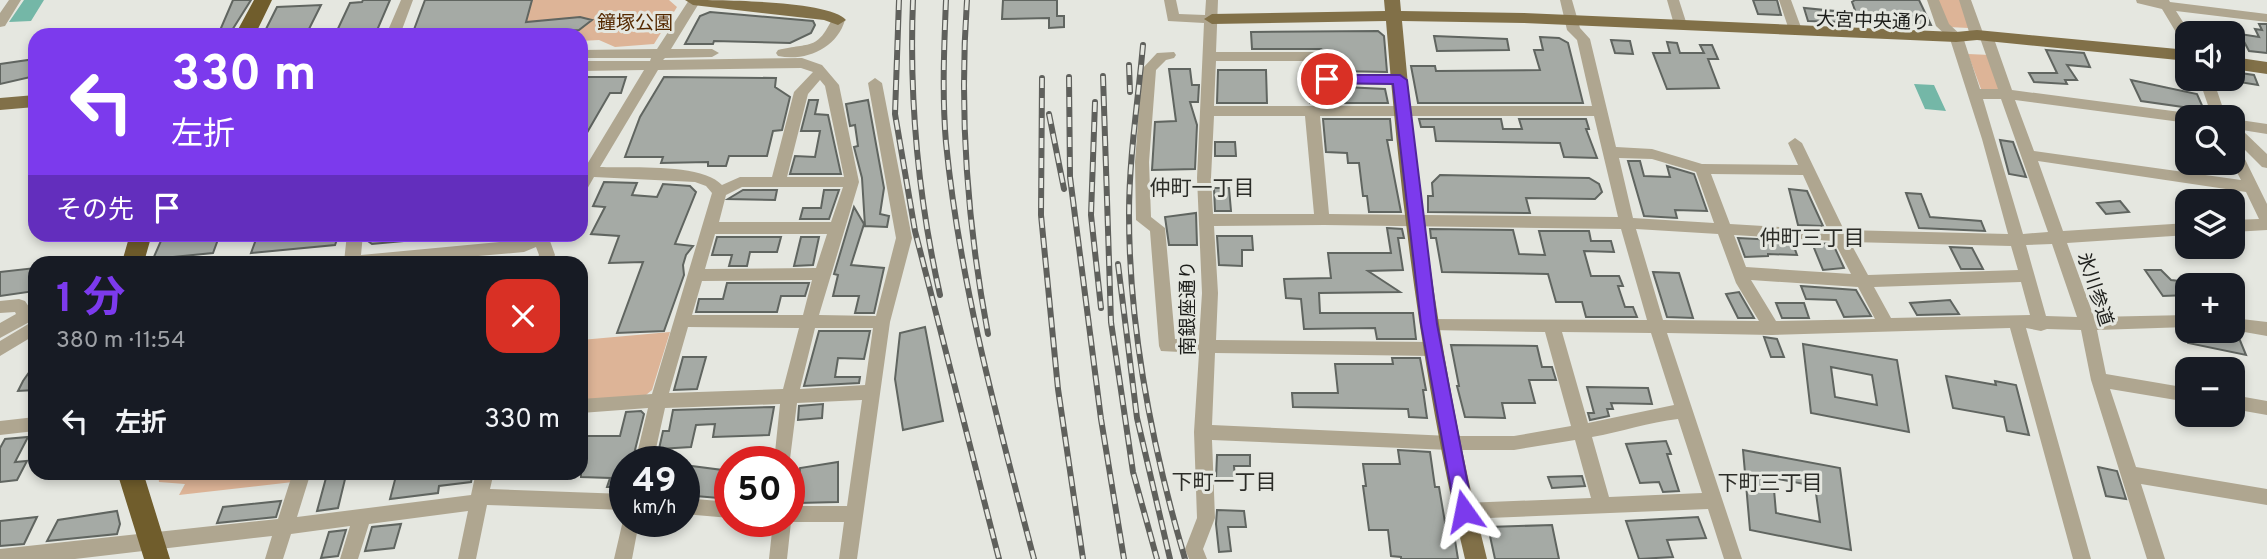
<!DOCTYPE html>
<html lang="ja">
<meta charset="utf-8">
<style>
:root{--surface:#171b24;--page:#20242c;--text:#f1f3f6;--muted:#9ea1a6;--accent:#7c3aed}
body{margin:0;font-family:Overpass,"Noto Sans JP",sans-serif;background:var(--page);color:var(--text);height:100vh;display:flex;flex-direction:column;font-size:26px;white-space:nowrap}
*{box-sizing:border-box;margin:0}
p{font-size:23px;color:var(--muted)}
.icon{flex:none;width:38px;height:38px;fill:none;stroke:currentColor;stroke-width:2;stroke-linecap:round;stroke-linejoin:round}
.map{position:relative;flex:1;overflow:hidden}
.drawer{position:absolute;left:28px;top:256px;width:560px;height:224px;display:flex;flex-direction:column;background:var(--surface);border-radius:21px;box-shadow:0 4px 10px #0003}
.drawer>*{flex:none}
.guide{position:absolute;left:28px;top:28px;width:560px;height:214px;border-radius:21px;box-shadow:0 4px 10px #0003;background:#7c3aed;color:#fff;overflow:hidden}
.fabs{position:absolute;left:2175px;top:21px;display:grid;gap:14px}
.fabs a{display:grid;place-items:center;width:70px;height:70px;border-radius:14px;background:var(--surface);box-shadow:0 4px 10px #0003;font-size:35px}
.speed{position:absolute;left:609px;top:446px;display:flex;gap:14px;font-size:35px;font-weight:700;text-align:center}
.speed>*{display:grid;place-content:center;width:91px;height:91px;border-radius:50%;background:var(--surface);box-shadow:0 4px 10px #0003;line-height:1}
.speed small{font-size:18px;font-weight:400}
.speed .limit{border:10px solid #d22;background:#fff;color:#111}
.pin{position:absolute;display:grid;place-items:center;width:60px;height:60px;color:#fff;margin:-30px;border:4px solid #fff;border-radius:50%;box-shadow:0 2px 7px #0007}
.me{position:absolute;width:77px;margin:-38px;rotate:348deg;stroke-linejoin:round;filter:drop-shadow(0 0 5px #0008)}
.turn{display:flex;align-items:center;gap:24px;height:147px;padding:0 28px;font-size:32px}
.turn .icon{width:91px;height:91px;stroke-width:2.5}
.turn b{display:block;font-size:49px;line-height:60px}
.then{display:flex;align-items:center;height:66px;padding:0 28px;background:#0003;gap:14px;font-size:26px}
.round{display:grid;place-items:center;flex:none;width:74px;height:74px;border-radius:21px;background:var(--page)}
.headline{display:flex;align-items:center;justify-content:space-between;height:119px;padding:0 28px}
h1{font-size:42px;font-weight:700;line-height:52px;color:var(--accent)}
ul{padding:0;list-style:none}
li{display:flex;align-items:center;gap:21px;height:91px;padding:0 28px}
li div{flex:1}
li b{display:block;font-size:26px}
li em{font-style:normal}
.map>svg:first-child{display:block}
</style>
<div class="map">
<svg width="2267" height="559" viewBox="0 0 2267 559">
<rect width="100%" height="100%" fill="#e5e7e0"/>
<path fill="#ddb497" d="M532 0H669L677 7 654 44 615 47 599 40 581 41V35H522Z
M1935 0H1961L1969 28 1948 27Z
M1968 54 1990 55 2004 93 1981 89Z
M670 332 652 390 646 395 581 401V340Z
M158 473H296L293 482 179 495 185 484 159 482Z"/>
<path fill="#74b7a7" d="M24 0H44L31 21 9 22Z
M1914 84 1934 85 1946 111 1925 109Z"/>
<path fill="#a5aaa5" stroke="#606560" stroke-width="2" fill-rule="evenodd" d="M233 0H251L229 35H218Z
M363 0H390L375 35H335L350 3 362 2Z
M425 0H532L526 22 580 17 592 20 579 30 518 35H412Z
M1003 0H1057V16H1064V27L1049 28V18L1002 19Z
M1753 0H1777L1781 15 1758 14Z
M1855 0H1919L1931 25 1808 21 1804 8 1856 13 1852 2Z
M321 5 306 35H263L277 7Z
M710 12 813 21 815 25 811 33 790 43 714 41 713 44H685L700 16Z
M2259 24H2267V53L2249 51 2240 34 2259 37 2255 29 2262 30Z
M1378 31 1384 36 1387 72 1335 71 1331 55 1321 49H1252L1251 32Z
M1434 36 1507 39 1509 50 1437 51Z
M1540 37 1559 38 1568 43 1583 103H1418L1411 66H1435L1436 71 1540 70 1534 50H1543Z
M1611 40 1630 41 1633 54 1615 53Z
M1667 42 1677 43 1680 53H1704L1700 45H1712L1718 59H1708L1719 88 1667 89 1653 53H1670Z
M2046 50 2084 53 2090 67 2067 65 2077 80H2065L2067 84 2034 82 2029 73H2057Z
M35 59V76L0 84V64Z
M1169 69H1190L1192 85H1199L1198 102H1190L1197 125 1195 169 1152 170 1155 122 1176 121Z
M1218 70H1266L1267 103H1217Z
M2233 72 2254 75 2258 85 2233 81Z
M581 77H626L621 93H610L581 143Z
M664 77 776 78 775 87 790 97 782 130 773 131 767 156H729L726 166H708V162L661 163 663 157H625L640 117Z
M2131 80 2197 94 2204 110 2141 101Z
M1344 87 1385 89 1388 103H1309H1321L1320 96H1346Z
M809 100H818L815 114 828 115 841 174H790L795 156 815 157 820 131H801Z
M868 100 884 188 880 214 889 216 887 227 865 226 862 178 854 147 858 146 855 125 850 126 846 104Z
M1323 119H1390L1392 140H1387L1401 212H1369L1367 196H1363L1359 163H1348L1347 153 1326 152Z
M1419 119H1501L1503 129H1522L1519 119H1586L1589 129H1586L1597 158 1564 157 1560 143 1436 141 1434 127H1421Z
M2000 140 2013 142 2026 177 2009 174Z
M1215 142H1235L1236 156H1215Z
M1628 161H1640L1644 176 1670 177 1667 166 1694 174 1707 211 1675 210 1677 218 1644 216Z
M1440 175 1589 178 1599 184 1602 192 1595 199 1526 198 1530 213 1428 212V196H1433L1432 183Z
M604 182 637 183 632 195 657 197 663 184 690 186 696 192 675 244 693 246 686 255 683 265 684 275 664 331 617 333 643 262 609 263 619 236 591 234 605 207 593 206Z
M1214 188H1229L1231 211H1215Z
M1789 189 1807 191 1823 226 1798 225Z
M743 190H777L775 200 728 199Z
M824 190H839L829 219H800L803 208H821Z
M1906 193 1921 194 1930 217 1981 221 1985 231 1919 228Z
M2120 201 2129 212 2106 214 2097 203Z
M854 207 864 224 851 265 884 268 874 313H855L859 296H833L838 275 834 274Z
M1196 213 1197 245H1169L1165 217Z
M1387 228 1402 229 1404 238H1398L1403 270 1368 271 1400 292 1319 293 1320 313H1413L1416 339H1377L1375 328 1304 329 1301 299 1286 298 1284 279 1331 278 1328 253H1391Z
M1430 229 1513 230 1519 254 1545 255 1539 231H1589L1591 241H1611L1614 252 1584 251 1591 276H1619L1623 286H1618L1625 307H1633L1637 317H1586L1582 302H1556L1548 274 1442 272 1436 238H1431Z
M164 234H220L213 253 153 259Z
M258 234H339L335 245 251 253Z
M370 234H403V241L372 244 368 241Z
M1217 236H1252L1253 250H1242V266L1219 265Z
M717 237H781L777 252H750L747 266H729L732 255H712Z
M801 237H819L813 265 794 266Z
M1738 238 1792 241 1797 255 1768 254V256L1745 257Z
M1812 243 1833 244 1844 268 1823 270Z
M1950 247 1972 248 1983 269H1961Z
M35 268V291L0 296V272Z
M2145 270H2161L2171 280 2188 282V295L2163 296Z
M1653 272 1679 273 1693 318 1667 317Z
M727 283H809L805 296H781L777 312H696L699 299H723Z
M1801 286 1856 290 1871 316 1844 317 1836 300 1806 299Z
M1739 292 1754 318H1738L1726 294Z
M1950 300 1959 314 1917 315 1910 303Z
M1776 303H1804L1809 318H1782Z
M925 327 943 421 903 430 895 379 900 333Z
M819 331H870L864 359 838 358 835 377H860L859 383 804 386Z
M2184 331H2231L2237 333 2246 355 2188 343Z
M1764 337 1777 339 1784 357H1771Z
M1803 344 1897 360 1909 432 1811 413ZM1831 367 1872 375 1877 405 1835 397Z
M1451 345 1537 346 1542 367H1552L1556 380H1529L1535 403H1502L1505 418 1465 417 1457 386H1459Z
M683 357H706L697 389 674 390Z
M1392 358H1420L1426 390H1423L1427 418 1409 417 1408 409 1293 407 1292 393H1338L1335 364H1393Z
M35 364V390L18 391 23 381Z
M1946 376 1996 385 1995 381 2016 385 2029 435 2007 431 2004 417 1953 408Z
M1587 387 1648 388 1652 404 1611 403 1613 409H1607L1609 416 1590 420 1588 413H1594Z
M823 404 822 418 798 420 799 406Z
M774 407 769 435 713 437 715 424 696 425 691 447 659 449 663 431H669L673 410Z
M641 411 644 414 632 462H625V487H607L610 478 581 477V436H620L626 412Z
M28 437 15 462 27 461 17 480 0 482V448L5 439Z
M1666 441 1671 454H1667L1679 491 1663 492 1659 482 1640 483 1626 444Z
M1398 450 1430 452 1435 487H1439L1447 534H1454L1458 559H1401V557L1391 556 1388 530H1369L1363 486H1366L1363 464H1400Z
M1743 450 1840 468 1851 550 1750 530ZM1773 478 1815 486 1820 522 1776 513Z
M1217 455H1250V466H1234L1235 479H1216Z
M838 462V502L798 503 800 468Z
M684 465 730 471V499L684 495Z
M2098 467 2117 471 2126 499 2106 496Z
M397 472H473L471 482 439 486 438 493 390 499Z
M346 475 338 508 317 511 326 478Z
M1582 476 1585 486 1552 488 1548 477Z
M281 501 276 517 217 523 223 507Z
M1217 510 1244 511 1246 527H1228L1231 551 1219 552 1216 524Z
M117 511 120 524 117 534 47 541 58 520Z
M37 517 24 544 0 546V521Z
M1698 517 1706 538 1667 540 1673 557 1639 559 1626 521Z
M401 524 394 548 365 551 372 527Z
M1552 525 1559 559H1495L1488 527Z
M346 530 338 556 321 558 329 532Z"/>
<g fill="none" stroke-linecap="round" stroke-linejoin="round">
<path fill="#afa690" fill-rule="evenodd" d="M9 0H21L5 26 0 27V13Z
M401 0H413L400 35H386Z
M689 0H701L671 49H712L719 53 712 57 665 58 663 60 802 58 822 65 839 85 859 182 819 315 876 316 896 238 868 83 875 78 882 83 912 238 890 322 857 559H839L844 522H791L787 559H769L773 522H789V506H847L862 400 797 403 789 467V462H774L780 404 665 408 653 462H635L648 408 581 413V399L652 394 712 193 706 186 695 182 594 177 586 191 581 192V166H586L644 70 581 71V61H650L651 58H581V50L657 49ZM801 68 813 72 794 92 772 177H740L722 185C703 163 629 168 600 167L658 70ZM820 80 825 86 844 177H787L808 94ZM742 187H843L831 222H719L726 195ZM715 234H827L816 268 705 269ZM812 280 803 315H692L702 281ZM688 327 799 328 783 389 669 393ZM815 328H873L865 385 800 389Z
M1164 0H1176L1179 14 1205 15 1206 0H1218L1216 52H1321L1328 56 1333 74 1400 75 1407 80 1400 85 1327 84 1320 79 1315 61H1216L1214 106H1592L1577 40 1567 30 1560 0H1572L1580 28 1590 39 1616 147 1652 149 1702 164 1798 165 1788 143 1795 138 1802 143 1844 230 2008 234 1982 139 1950 39 1936 26 1927 0H1939L1949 24 1963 37 1980 89H1998L1980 38H1972L1970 35 1959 0H1971L1983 33H1991L1993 36 2012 90 2188 113 2195 117H2188V123L2015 100 2034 151 2241 180 2232 163 2233 144 2238 145 2267 204V230L2233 232V220L2259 219 2246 192 2038 161 2063 231 2188 223V235L2067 243 2094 317 2188 315V327L2097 330 2106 374 2188 388V402L2110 389 2136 467 2267 489V505L2141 484 2165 559H2147L2091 380 2081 330 2047 329 2041 331 2026 328 2091 559H2073L2010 328 1772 335 1667 333 1742 559H1724L1708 509 1464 519 1458 517 1455 511 1458 505 1464 503 1591 498 1575 440 1514 450H1450L1212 440 1215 518 1203 549 1207 559H1189L1185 549 1197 518 1194 432 1199 353 1161 351 1159 346 1150 231 1136 220 1135 162 1142 69 1157 53 1174 52 1176 55 1174 58 1166 60 1156 70 1149 162 1151 217 1165 228 1175 339 1199 340 1202 293 1197 178 1204 23 1168 21ZM1983 99H2001L2048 232 2023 234ZM1214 116H1305L1314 214H1213L1211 178ZM1320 116H1594L1618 217 1329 214ZM1619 158 1652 159 1696 172 1714 223 1633 218ZM1711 174 1803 175 1828 230 1730 224ZM1324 225 1621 229 1647 320 1423 319 1421 324 1423 329 1429 330 1545 332 1571 426 1514 436H1450L1212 425 1215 353 1433 356 1439 354 1441 349 1439 344 1433 342 1216 340 1218 293 1214 226ZM1636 229 1718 234 1736 283 1759 321 1663 320ZM1734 235 1834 241 1851 274 1746 267ZM1850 242 2011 246 2018 270 1868 275ZM2052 244 2077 317 2046 316 2026 245ZM1751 280 1858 287 1875 319 1776 321ZM2021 282 2030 315 1891 318 1874 287ZM1562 332 1651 333 1674 405 1588 423ZM1678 419 1702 493 1609 497 1592 437C1621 432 1649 422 1678 419Z
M1667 0H1679L1687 25 1685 28H1675Z
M1779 0H1791L1802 30 1800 33H1790Z
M2136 0H2169L2170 2 2267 14V22L2176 11 2190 33H2188V45L2183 44 2162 9 2137 3Z
M838 16 845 20C837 48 806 62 778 56L776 53 778 50C811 42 817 51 833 17Z
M2199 79H2213L2226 117H2212Z
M2233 119 2267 124V134L2242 130 2267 154V168L2262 167 2233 138Z
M347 234H363L361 255 522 240 535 234H558L550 241 555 255 552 262H536L539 255 536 247 524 252 410 262H344Z
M19 299 25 301 29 307 35 305V319L0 338V323L16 314 15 312 0 313V301Z
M2233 318 2267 322V336L2233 330Z
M35 320V335L0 356V341Z
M2233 395 2267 401V415L2233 409Z
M35 417V431L0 435V421Z
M293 472H311L297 517 471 495 476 472H494L490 489 625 494V510L487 505 476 559H458L468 511 369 524 358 559H340L350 526 291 534 283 559H265L272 536 75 559H0V549L278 519Z
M684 498 730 502V518L684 514Z
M624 516 625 522H639L632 559H614Z"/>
<path fill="#817048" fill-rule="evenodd" d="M685 0C714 0 830 0 846 20L838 25 824 20 693 5Z
M1384 0H1400L1401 11 1524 13 1956 32 1977 30 2188 50V61L1977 40 1956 42 1524 23 1402 21C1418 202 1443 383 1487 559H1465C1423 383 1400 202 1386 21L1212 24 1204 19 1212 14 1385 11Z
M2233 57 2267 62V74L2233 69Z
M35 95V107L0 110V98Z"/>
<path fill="#705d2c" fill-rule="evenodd" d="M254 0H272L255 35H235Z
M130 234H152L144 262H122Z
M117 472H143L170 559H144Z"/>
<g stroke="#5f605c" stroke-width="6">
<path id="rail" d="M899 0 895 114 915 231 999 559
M913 0C909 100 918 197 940 295
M946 0C944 48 942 96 946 143 960 285 998 422 1034 559
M967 0C959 113 967 223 988 334
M1143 45C1138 101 1129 158 1129 214 1129 331 1152 447 1185 559
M1129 65 1130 92
M1103 76 1111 322 1133 472 1157 559
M1069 77 1070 177 1101 419 1124 559
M1042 78 1041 215 1058 389 1083 559
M1095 102 1091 215 1101 308
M1049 114 1064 189
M1118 264 1137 418 1170 559"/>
</g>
<use href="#rail" stroke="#e5e7e0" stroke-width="3.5" stroke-dasharray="10" stroke-linecap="butt"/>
</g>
<path fill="#7c3aed" stroke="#51269a" stroke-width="2" d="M1327 75H1400L1407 80 1437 324 1473 511 1471 517 1464 519 1458 517 1455 511 1421 324 1393 84 1322 83 1320 79Z"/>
<g text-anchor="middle" stroke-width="6" stroke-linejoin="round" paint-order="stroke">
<g font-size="19" fill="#1d1e1b" stroke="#e5e7e0">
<text transform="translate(1873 20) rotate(2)" y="7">大宮中央通り</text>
<text transform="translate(2096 289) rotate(72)" y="7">氷川参道</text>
<text transform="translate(1187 308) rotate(-90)" y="7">南銀座通り</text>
</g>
<g font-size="19" fill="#542900" stroke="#e5e7e0">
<text x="635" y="29">鐘塚公園</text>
</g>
<g font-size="21" fill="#2c2d28" stroke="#e5e7e0">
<text x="1202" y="195">仲町一丁目</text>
<text x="1812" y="245">仲町三丁目</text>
<text x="1224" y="489">下町一丁目</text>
<text x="1770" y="490">下町三丁目</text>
</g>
</g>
</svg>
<div class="fabs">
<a><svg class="icon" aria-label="sound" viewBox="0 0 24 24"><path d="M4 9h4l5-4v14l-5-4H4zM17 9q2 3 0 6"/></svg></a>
<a><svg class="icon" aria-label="search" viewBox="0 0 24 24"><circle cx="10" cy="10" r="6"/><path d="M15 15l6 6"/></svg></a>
<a><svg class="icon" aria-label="layers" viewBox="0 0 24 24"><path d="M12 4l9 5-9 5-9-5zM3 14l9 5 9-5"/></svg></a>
<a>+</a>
<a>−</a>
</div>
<div class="speed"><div>49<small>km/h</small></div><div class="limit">50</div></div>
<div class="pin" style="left:1327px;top:79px;background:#d93025"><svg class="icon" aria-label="arrive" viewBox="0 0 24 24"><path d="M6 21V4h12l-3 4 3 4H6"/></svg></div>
<svg class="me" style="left:1464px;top:511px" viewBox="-20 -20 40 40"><path d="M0-17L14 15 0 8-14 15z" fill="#7c3aed" stroke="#fff" stroke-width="4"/></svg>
<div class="guide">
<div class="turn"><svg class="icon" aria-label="left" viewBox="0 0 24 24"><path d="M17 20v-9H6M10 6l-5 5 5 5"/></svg><div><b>330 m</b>左折</div></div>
<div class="then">その先<svg class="icon" aria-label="arrive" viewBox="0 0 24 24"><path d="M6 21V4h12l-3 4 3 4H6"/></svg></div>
</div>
<section class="drawer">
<div class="headline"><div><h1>1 分</h1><p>380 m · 11:54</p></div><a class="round" style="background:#d93025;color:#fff"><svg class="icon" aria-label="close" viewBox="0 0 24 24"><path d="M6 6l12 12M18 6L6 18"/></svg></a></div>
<ul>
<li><svg class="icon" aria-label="left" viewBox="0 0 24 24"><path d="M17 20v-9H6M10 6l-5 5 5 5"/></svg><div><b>左折</b></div><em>330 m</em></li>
</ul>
</section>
</div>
